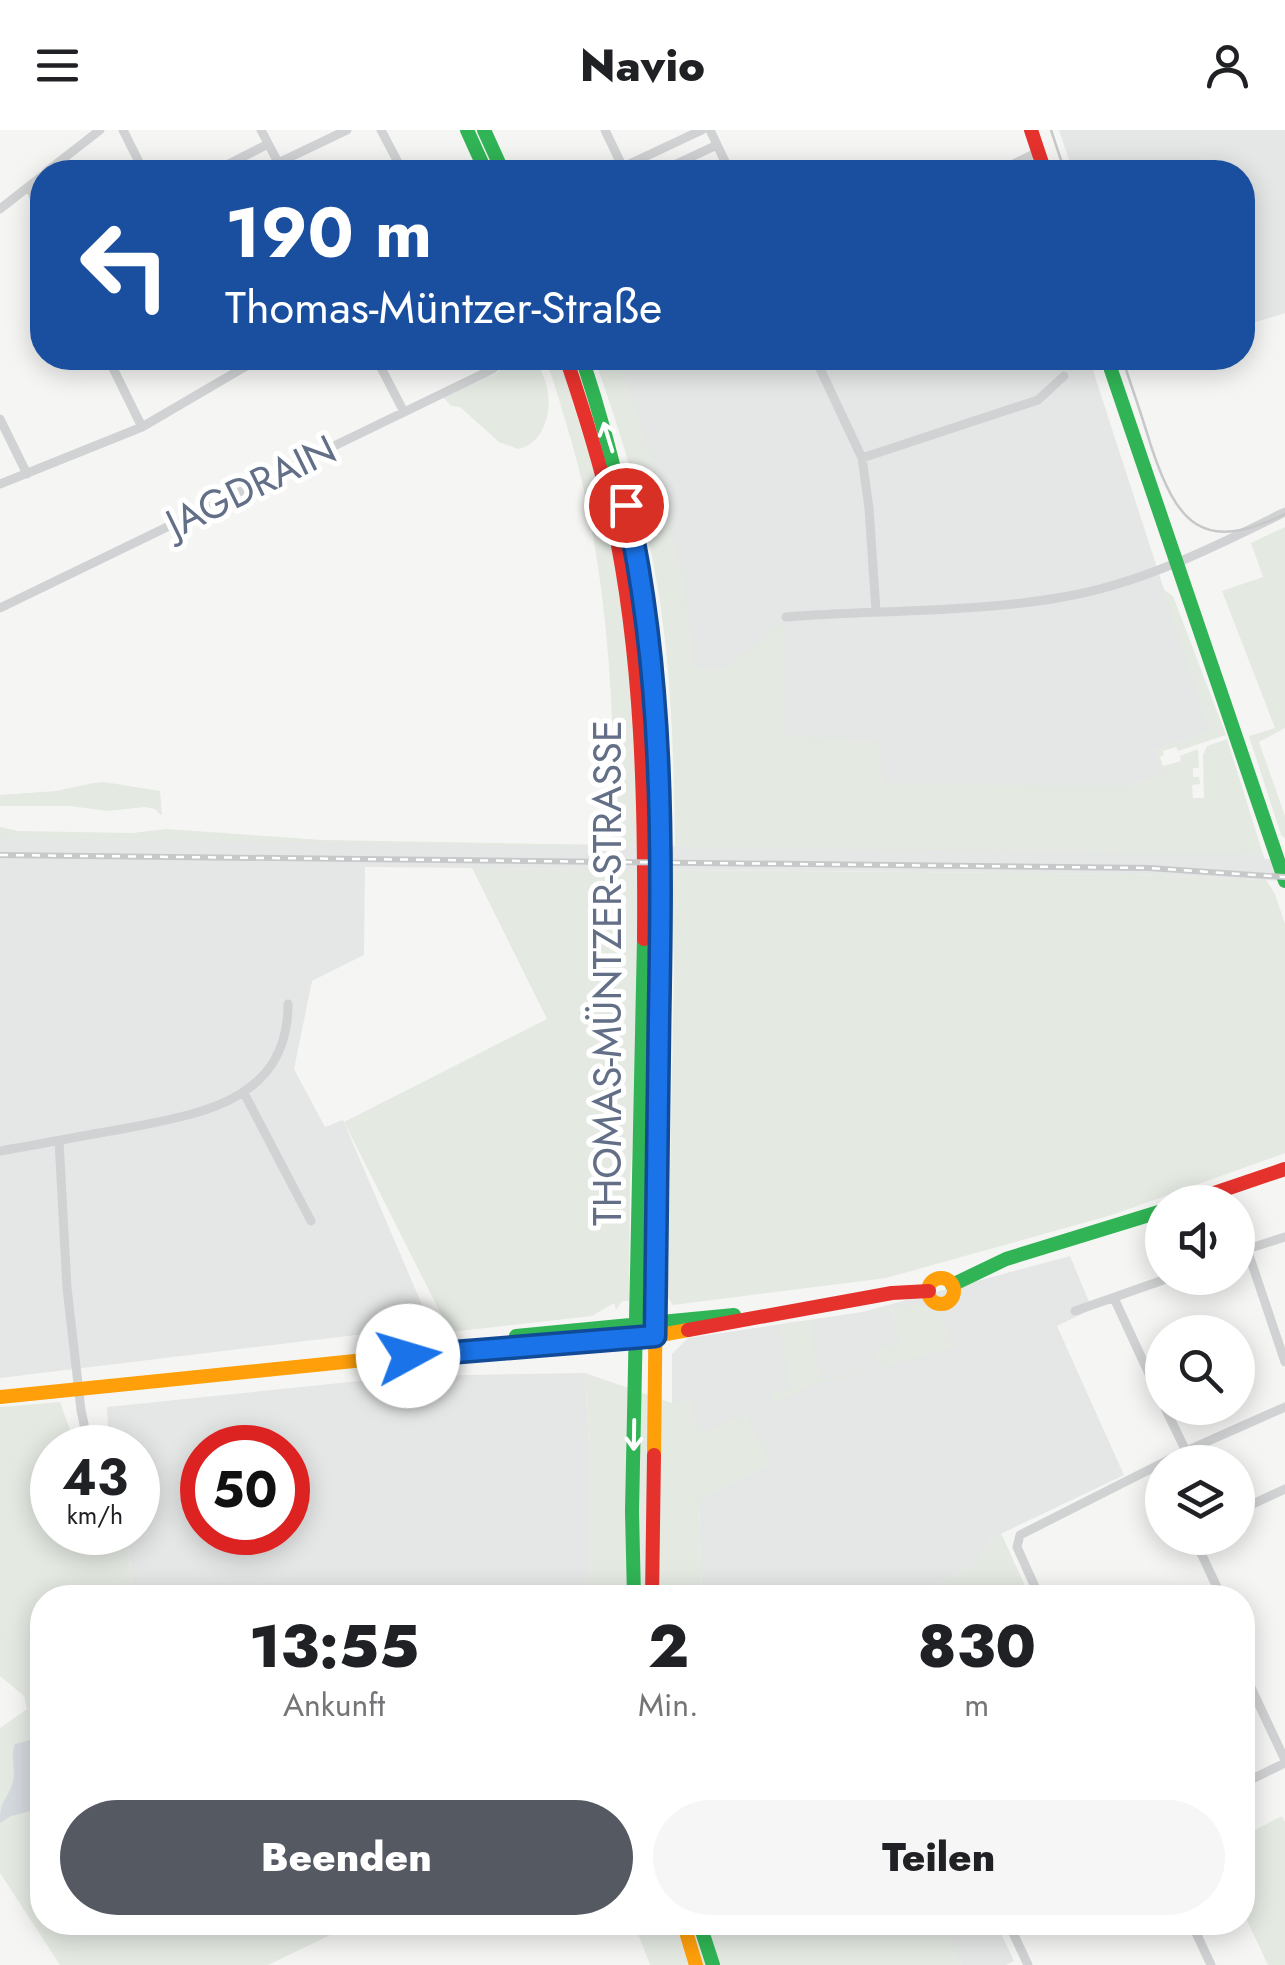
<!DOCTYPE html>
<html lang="de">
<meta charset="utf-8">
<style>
:root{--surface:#fff;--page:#f6f6f6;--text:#202124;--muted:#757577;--accent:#555962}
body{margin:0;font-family:Jost,sans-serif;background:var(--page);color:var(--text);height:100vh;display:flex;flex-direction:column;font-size:38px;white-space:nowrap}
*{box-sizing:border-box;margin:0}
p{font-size:32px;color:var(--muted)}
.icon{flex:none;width:55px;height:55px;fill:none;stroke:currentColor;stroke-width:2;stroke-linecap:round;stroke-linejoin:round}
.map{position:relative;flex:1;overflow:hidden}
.sheet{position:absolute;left:30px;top:1455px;width:1225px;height:350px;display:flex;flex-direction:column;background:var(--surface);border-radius:40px;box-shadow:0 5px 25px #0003}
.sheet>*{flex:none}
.banner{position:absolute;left:30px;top:30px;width:1225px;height:210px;border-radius:40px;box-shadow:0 5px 25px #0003;background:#1a4fa0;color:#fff;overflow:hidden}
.fabs{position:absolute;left:1145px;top:1055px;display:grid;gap:20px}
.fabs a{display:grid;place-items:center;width:110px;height:110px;border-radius:50%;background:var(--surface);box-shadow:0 5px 25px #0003;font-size:50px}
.speed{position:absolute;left:30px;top:1295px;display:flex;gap:20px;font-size:50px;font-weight:700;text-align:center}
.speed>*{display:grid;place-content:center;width:130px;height:130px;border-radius:50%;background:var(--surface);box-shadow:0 5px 25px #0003;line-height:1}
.speed small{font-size:25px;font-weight:400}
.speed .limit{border:15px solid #d22;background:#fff;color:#111}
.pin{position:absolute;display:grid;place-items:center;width:85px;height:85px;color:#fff;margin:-42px;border:5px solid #fff;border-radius:50%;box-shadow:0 2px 10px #0007}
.me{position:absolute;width:110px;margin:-55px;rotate:84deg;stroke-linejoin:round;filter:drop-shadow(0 0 8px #0008)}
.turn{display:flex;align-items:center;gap:35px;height:210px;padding:0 30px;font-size:45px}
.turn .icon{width:130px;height:130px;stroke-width:2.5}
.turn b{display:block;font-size:70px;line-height:85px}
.eta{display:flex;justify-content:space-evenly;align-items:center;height:170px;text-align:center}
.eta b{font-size:60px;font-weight:800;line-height:70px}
.primary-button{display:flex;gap:20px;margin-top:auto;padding:20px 30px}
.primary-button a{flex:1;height:115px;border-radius:60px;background:var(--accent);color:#fff;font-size:40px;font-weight:800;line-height:115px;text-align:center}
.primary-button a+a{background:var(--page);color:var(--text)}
header{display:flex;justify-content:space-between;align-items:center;height:130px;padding:0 30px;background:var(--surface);font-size:45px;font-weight:800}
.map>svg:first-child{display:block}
</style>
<header><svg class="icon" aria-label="menu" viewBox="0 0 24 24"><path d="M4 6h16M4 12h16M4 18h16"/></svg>Navio<svg class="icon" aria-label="person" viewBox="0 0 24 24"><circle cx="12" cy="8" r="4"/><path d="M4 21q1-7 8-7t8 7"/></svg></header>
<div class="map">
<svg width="1285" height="1835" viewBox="0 0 1285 1835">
<rect width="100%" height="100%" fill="#f5f6f4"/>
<path fill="#e5e6e6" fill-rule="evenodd" d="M1059 0H1285V183L1243 196 1242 42H1073Z
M614 228H1089L1210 601 1156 620 1164 644 1127 656H702Z
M0 708 1210 722 1263 724 1265 729H1285V751L1136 744 365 737 364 825 312 851 294 939 325 997 343 990 431 1196 0 1248Z
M1070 1126 1092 1179 1057 1196 1124 1345 990 1409 980 1432 908 1467H702L699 1371 672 1273V1224L688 1208 862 1182Z
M585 1243 589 1315V1447L570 1467H134L127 1403 138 1402V1318L109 1317 107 1277 408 1246ZM202 1318H288V1402H202Z
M971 1793H996L1014 1831 1006 1835H961L946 1804Z"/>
<path fill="#e4e9e2" d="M544 228H559L605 376 634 539 637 717 0 708V697L19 701 132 703 166 699 323 710 611 715 614 709C615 572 607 425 566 293 559 271 554 248 544 228Z
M594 228H617L645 307 684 453 694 537 723 539 759 513 774 496H784L783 605 880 612 883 654 1127 656 1163 644 1156 620 1210 601 1163 459 1173 466 1226 605 1178 621 1176 617 1163 621 1164 625 1160 627 1163 636 1181 631 1180 626 1198 619 1199 638H1193V647H1199L1200 654 1192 655 1193 668H1204L1203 625 1207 616 1227 609 1263 724 675 717C674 638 672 557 661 479 649 394 623 308 594 228Z
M522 232 535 233C557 256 553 312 518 319L499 312 460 277 451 276 443 267 497 243 506 233Z
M1285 397V598L1259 612 1285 686V708L1281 705 1249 606 1275 598 1222 461 1263 447 1251 413Z
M93 653 104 652 160 661 162 686 155 679 145 677 108 681 69 676H0V665L56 661Z
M472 738 637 739V948L630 1051 629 1171H622L616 1180 614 1173 592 1186 450 1202 344 992 547 889Z
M672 740 1136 744 1266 750 1275 764 1285 794V1023L1112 1085 886 1148 673 1175 668 1168V1152L674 839Z
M919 1174 939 1183 952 1212 951 1218 879 1238 875 1220 899 1214 893 1182 870 1184 873 1181Z
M810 1190 820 1250 868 1238 867 1241 819 1253 773 1272 771 1262 791 1258 779 1194Z
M585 1243 672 1273 690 1269 699 1304 747 1285 771 1334 699 1371 702 1467 566 1468 589 1447V1315Z
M60 1272 76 1317 52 1318V1402L127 1403 134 1467 42 1468V1792L355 1793 268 1835H60L0 1743V1598L27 1579 24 1566 0 1546V1277Z
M1001 1403 1030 1467H908L980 1432 990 1409Z
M1282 1686 1285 1692V1835H1268L1243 1782V1706Z
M634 1793H971L947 1804 961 1835H650Z"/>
<path fill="#d4d9de" d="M42 1607V1678L11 1686 0 1693C0 1669 5 1674 12 1655 17 1641 10 1628 15 1614Z"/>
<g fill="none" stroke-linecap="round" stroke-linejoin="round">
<path stroke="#d1d2d3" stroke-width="9" d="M123 0 144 42
M261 0 283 42
M381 0 403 42
M605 0 625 42
M710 0 730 42
M278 33 347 0
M623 37 702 0
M46 42 100 0
M213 42 268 14
M659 42 717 15
M997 42 1038 22
M30 57 42 89
M0 79 42 46
M108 228 142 297
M376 228 404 282
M815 228 862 328 869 378 876 481
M0 289 27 344
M862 328 1038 270 1064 246
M0 354 142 297 260 228
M0 478 493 239 497 235 496 228
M786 487C877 480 972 483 1063 467 1141 454 1214 417 1285 382
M244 963 311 1091
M59 1011 67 1158 81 1280 89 1318
M0 1021C41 1014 81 1006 122 999 199 984 288 972 288 874
M1247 1119 1285 1232
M1238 1122 1285 1107
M1114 1168 1162 1272
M1075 1181 1169 1148
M1165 1278 1186 1321
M1238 1381 1285 1359
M1194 1408 1222 1468
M1040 1468 1017 1417 1020 1405 1186 1321 1285 1277
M1242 1513 1247 1549 1285 1630
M1242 1654 1285 1633
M1008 1792 1028 1835
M1191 1792 1211 1835"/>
<path stroke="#30b455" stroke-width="14" d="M467 0 486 42
M484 0 503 42
M582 228C622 350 648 473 656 601
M1107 228 1285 751
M952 1155 1006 1129 1162 1081
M516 1206 734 1185
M634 1468 632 1381 644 809
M699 1792 713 1835"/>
<path stroke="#ff9f0a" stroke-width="14" d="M928 1161a13 13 0 1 1 26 0a13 13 0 1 1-26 0Z
M0 1267 482 1218 655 1206 688 1200
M654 1325 661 715 656 601
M683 1792 696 1835"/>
<path stroke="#e5322d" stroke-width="14" d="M1031 0 1045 42
M566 228C584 281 601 335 613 390 642 527 645 669 644 809
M1188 1072 1285 1039
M688 1200 892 1163 929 1161
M652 1468 654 1325"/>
<path stroke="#c7c8c9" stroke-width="2.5" d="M1051 0 1065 42
M1122 228C1132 257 1142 286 1151 316 1177 394 1202 424 1285 384"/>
<g stroke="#c7c8c9" stroke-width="6">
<path id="rail" d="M0 725 1149 738 1285 747"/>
</g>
<use href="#rail" stroke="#fff" stroke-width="2.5" stroke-dasharray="8" stroke-linecap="butt"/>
</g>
<defs><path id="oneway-shaft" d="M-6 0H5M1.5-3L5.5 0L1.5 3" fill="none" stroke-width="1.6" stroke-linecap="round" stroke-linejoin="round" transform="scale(2.5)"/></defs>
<g stroke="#fff">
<use href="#oneway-shaft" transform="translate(608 307) rotate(-107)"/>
<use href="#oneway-shaft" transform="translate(634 1305) rotate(91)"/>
</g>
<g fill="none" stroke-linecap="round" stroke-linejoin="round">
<g stroke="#114b97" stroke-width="25">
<path id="route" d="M408 1226 655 1206C657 1100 657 994 659 888 662 715 664 544 626 375"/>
</g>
<use href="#route" stroke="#1a73e8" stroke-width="18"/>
</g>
<g text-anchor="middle" stroke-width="10" stroke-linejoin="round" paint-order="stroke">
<g font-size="40" fill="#636f87" stroke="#fff">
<text transform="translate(251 356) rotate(-26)" y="14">JAGDRAIN</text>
<text transform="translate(607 843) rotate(-90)" y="14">THOMAS-MÜNTZER-STRASSE</text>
</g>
</g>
</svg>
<div class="fabs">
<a><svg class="icon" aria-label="sound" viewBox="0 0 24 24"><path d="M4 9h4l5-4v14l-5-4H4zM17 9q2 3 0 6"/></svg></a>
<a><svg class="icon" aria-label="search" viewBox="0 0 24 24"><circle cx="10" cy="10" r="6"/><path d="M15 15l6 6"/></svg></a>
<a><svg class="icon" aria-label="layers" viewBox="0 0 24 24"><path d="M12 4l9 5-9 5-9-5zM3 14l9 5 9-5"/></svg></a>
</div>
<div class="speed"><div>43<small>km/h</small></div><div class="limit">50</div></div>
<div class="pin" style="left:626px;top:375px;background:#d93025"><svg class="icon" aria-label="arrive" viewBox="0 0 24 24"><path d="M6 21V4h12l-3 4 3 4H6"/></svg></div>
<svg class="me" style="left:408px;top:1226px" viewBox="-20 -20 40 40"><circle r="19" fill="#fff"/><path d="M0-13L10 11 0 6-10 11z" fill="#1a73e8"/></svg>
<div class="banner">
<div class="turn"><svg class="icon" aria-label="left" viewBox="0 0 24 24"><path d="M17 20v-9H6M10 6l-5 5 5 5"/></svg><div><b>190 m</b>Thomas-Müntzer-Straße</div></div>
</div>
<section class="sheet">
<div class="eta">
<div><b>13:55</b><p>Ankunft</p></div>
<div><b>2</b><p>Min.</p></div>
<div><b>830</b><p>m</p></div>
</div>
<div class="primary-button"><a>Beenden</a><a>Teilen</a></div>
</section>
</div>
